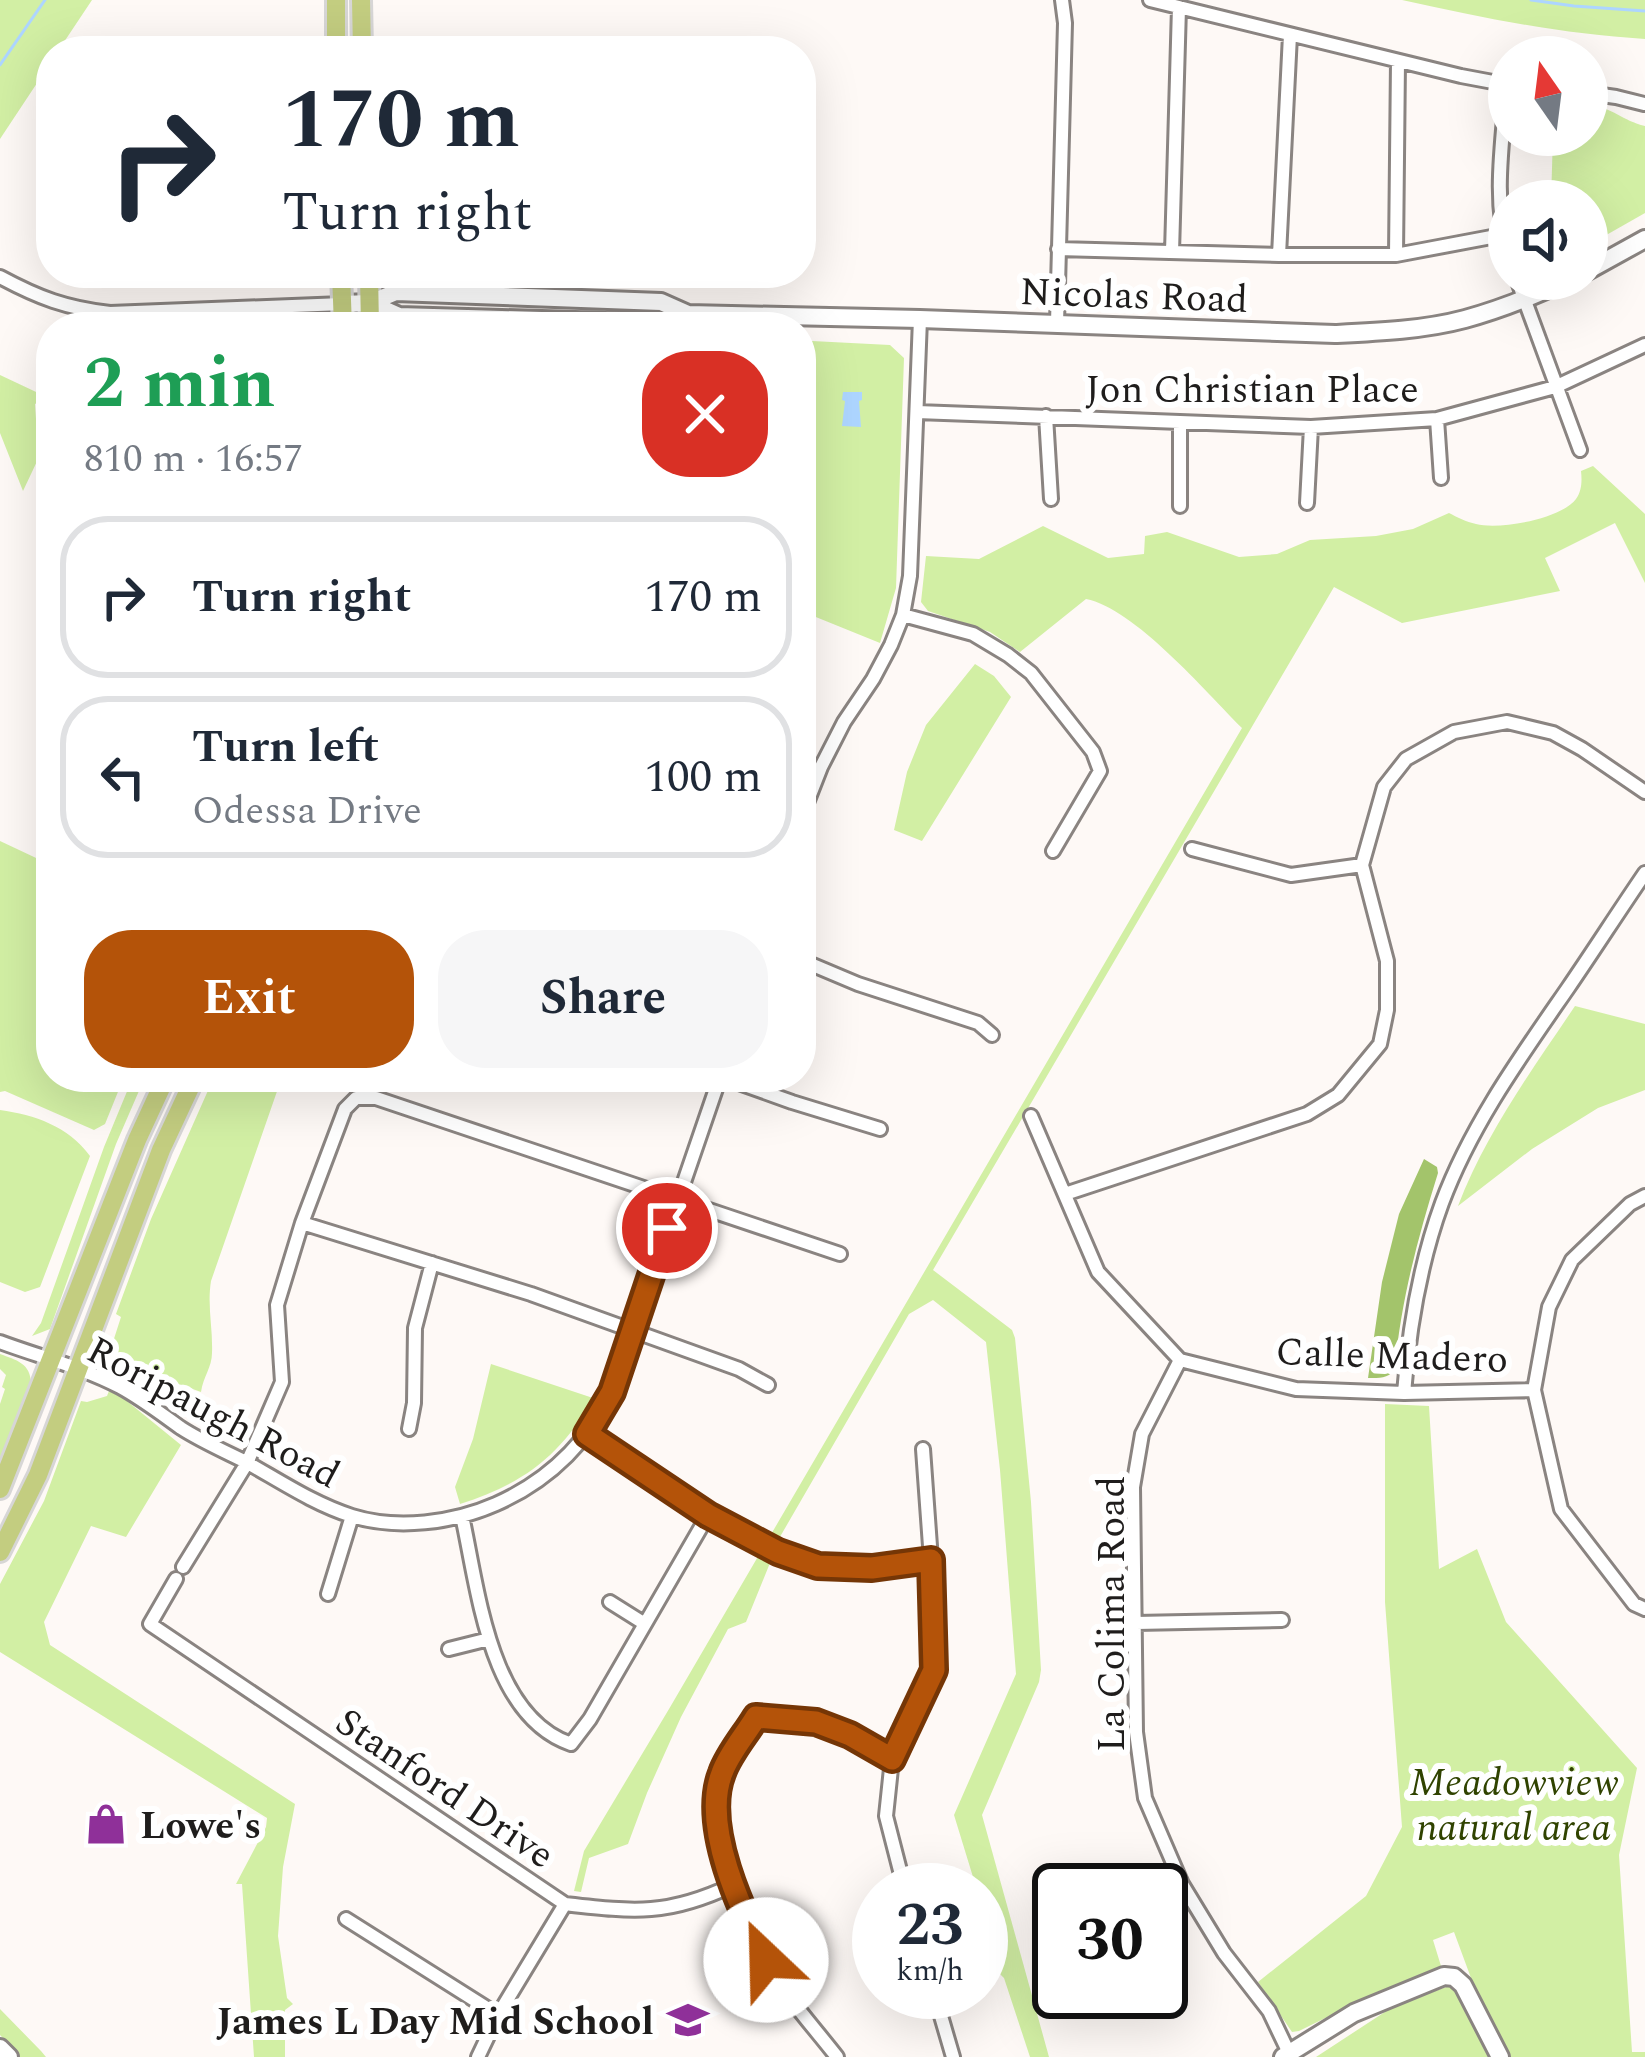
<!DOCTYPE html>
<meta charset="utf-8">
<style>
:root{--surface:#fff;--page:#f6f6f7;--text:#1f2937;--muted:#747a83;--line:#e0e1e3;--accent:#b45309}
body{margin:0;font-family:Spectral,serif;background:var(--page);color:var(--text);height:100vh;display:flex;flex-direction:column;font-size:45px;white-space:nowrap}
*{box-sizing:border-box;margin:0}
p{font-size:39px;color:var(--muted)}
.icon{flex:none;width:66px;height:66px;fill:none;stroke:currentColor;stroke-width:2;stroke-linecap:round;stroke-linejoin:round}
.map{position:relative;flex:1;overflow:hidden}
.side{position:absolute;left:36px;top:312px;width:780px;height:780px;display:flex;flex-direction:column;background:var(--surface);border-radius:48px;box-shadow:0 12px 48px #0002}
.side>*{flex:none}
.top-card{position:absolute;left:36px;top:36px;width:780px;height:252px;border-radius:48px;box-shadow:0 12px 48px #0002;background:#fff;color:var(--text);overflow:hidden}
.needle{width:78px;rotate:346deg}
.controls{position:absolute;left:1488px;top:36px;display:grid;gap:24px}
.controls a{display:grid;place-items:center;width:120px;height:120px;border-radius:50%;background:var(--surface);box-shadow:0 12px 48px #0002;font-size:60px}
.speed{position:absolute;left:852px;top:1863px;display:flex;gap:24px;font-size:60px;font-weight:700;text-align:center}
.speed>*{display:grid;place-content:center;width:156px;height:156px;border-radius:50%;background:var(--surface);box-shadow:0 12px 48px #0002;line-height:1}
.speed small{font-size:30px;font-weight:400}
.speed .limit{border:6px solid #111;border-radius:18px;background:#fff;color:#111}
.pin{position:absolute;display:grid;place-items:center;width:102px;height:102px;color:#fff;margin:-51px;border:6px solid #fff;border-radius:50%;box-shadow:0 3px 12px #0007}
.me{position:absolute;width:132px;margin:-66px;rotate:336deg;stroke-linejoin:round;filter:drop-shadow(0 0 9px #0008)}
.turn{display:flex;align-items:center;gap:42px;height:252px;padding:0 48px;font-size:54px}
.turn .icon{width:156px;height:156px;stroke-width:2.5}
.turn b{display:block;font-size:84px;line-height:102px}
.round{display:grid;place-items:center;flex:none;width:126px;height:126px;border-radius:48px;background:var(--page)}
.head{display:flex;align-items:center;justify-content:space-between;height:204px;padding:0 48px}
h1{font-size:72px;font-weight:700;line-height:90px;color:#1e9e55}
.button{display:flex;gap:24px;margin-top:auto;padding:24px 48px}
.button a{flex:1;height:138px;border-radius:48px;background:var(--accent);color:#fff;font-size:48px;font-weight:700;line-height:138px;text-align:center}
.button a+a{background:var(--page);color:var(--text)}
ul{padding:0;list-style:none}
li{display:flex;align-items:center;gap:36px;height:162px;margin:0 24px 18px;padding:0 24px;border:6px solid var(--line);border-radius:48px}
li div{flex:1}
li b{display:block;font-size:45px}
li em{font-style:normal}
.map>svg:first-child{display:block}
</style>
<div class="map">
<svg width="1645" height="2057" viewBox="0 0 1645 2057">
<rect width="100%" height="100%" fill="#fef9f6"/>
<path fill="#d2efa4" d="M0 0H92L58 51H51V62L0 139Z
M1402 0H1645V39C1562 34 1483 18 1402 0Z
M1587 104C1612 107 1623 121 1645 126V213L1587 246V201H1551L1553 135H1587Z
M812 341 890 345 904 358 896 588 880 643 801 611V485L804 484Z
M0 375 51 399V410L45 411 39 402 35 404 36 419 40 421 51 416V464H46L48 458 40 455 23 491 0 433Z
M1593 466 1645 514V583L1615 523 1545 558 1560 591 1402 623 1334 587 933 1270 1012 1330 1015 1338 1031 1502 1041 1670 1039 1682 982 1815 1049 2057H1030L1004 1978 999 1973 981 1905V1890H977L954 1815 1016 1674 1000 1470 986 1342 933 1300 909 1314 766 1561 770 1563 746 1622 728 1629 681 1717 647 1793 628 1844 589 1858 581 1892 574 1891 584 1851 669 1709 1242 728C1206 692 1134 608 1086 599L1020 652 990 632 928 611 921 602 926 556 979 559 1043 526 1108 558 1144 554 1145 536 1167 532 1239 557 1277 554 1310 540 1376 536 1413 529 1449 513C1457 517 1466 522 1476 524 1500 530 1561 519 1576 499 1582 491 1582 480 1581 471Z
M975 664 994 676 1011 697 922 841 894 830 907 772 926 725Z
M0 841 51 865V1077H124L105 1124 94 1130 5 1091 0 1092Z
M1575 1006 1645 1024V1090L1598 1108 1532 1149 1458 1206C1486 1133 1532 1070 1575 1006Z
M133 1077H145L116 1144 50 1329 32 1336 41 1323 104 1147Z
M214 1077H282L211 1281C207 1306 213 1328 212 1353 212 1367 203 1377 201 1392L125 1365 115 1359 111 1348 121 1317 116 1314 151 1219Z
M0 1110C35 1115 68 1126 90 1156L40 1287 25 1292 0 1282Z
M0 1354C16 1360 31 1363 31 1384L0 1462V1404L5 1389 2 1387 6 1375 0 1369Z
M491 1364 593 1398C561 1456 523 1484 460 1504L455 1487 473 1439Z
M109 1391 122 1397 181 1445 126 1537 91 1526 44 1622 50 1645 295 1804 283 1867 278 1936 287 1998 293 2004 285 2010V2057H254L242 1884H236L266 1827 267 1818 0 1652V1584L44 1501 81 1401 87 1402 107 1396Z
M1385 1404 1429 1406 1439 1569 1477 1549 1506 1622 1637 1768 1619 1855 1632 2052H1645V2057H1316L1394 2006 1471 1978 1454 1932 1433 1940 1441 1966 1378 1992 1299 2031 1292 2032 1258 1982 1366 1896 1402 1827 1385 1602Z
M0 2009 41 2051 46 2057H20L0 2035Z"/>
<path fill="#a3c46b" d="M1424 1159 1437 1167 1438 1173C1418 1237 1401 1300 1395 1367 1391 1379 1379 1378 1368 1378L1382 1282 1399 1214Z"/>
<path fill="#add5ff" d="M843 392H862V400L859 401 861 427 842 426 845 401 842 400Z"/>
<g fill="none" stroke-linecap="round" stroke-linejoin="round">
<path stroke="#add5ff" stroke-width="3" d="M1531 0 1574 6 1645 11
M0 65 45 0"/>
<g stroke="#8a8481" stroke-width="18">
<path id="street" d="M1150 0 1461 76 1509 85
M1507 85C1503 139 1492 202 1509 255
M1587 93 1616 97 1644 104
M1058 249 1279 255H1396L1502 235
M1172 252 1179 7
M1279 255 1290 35
M1396 255 1398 61
M0 277C39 298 66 308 110 313L343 304
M1517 279 1580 450
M1057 323 1065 23 1062 0
M917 412 1311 427 1437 419 1555 387 1645 345
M1046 416 1051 499
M1437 419 1441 478
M1180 422V506
M1307 503 1311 427
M903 615 973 634 1008 655 1031 673 1093 752 1100 771 1053 851
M801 818 821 767 844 722 873 679 891 645 903 615 910 576 920 319
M1192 849 1291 875 1362 865
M801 960 858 984 978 1023 992 1035
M722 1077 792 1102 880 1129
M1031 1116 1098 1272 1180 1360 1296 1389 1404 1393 1534 1390
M1065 1194 1307 1114 1338 1095 1380 1044 1387 1010V961L1362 865 1384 787 1406 759 1454 732 1507 722 1553 733 1582 749 1645 792
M1645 1196 1630 1204 1572 1260 1549 1307 1534 1390 1561 1509 1634 1604 1645 1609
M302 1223 531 1294 739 1369 768 1385
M0 1342C40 1357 82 1367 120 1387 142 1399 160 1413 181 1428 201 1441 224 1451 246 1462 280 1481 314 1504 352 1516 397 1530 453 1523 496 1504 548 1481 587 1443 612 1392L720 1077
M1180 1360 1142 1434 1133 1487 1136 1732 1145 1798 1182 1884 1224 1953 1269 2011 1289 2053
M1404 1393C1409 1329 1420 1263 1442 1203 1471 1125 1521 1056 1568 988 1594 950 1619 911 1645 873
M409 1429 414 1403 415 1328 432 1263
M587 1434 708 1515 777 1552 817 1566 872 1568 931 1560
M462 1516C478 1588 489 1716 571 1744L590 1719 708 1515
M183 1567 247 1463 282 1382 277 1305 302 1223 345 1109 356 1098H376L840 1254
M176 1579 150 1624 565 1904C635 1912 667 1916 733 1885
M328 1594 352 1516
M610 1602 645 1624
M1136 1623 1282 1620
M449 1649 489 1639
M905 1890 886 1816 892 1759 934 1670 931 1560 923 1449
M346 1919 498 2015
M934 1992 953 2057
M478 2057 498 2015 565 1904
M837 2057C820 2035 801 2014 785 1991 751 1943 700 1830 722 1772 729 1753 746 1734 756 1717L816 1722 850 1735 892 1759"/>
</g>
<g stroke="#8a8481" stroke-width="22">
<path id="secondary" d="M1587 271 1645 239
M370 303 396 292 661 302 688 314
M343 304 370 303 399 316 575 321 664 324 688 314 920 319 1335 334C1378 332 1424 330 1465 319 1502 309 1536 295 1570 279
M0 2048 9 2057
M1283 2057 1354 2013 1444 1976 1454 1977 1463 1985 1500 2057"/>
</g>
<g stroke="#d7d6d6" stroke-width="24">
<path id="primary" d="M361 0 362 51
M336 51V0
M341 273 343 327
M369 273 370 327
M0 1489 137 1140 166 1077
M0 1552 38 1475 161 1150 195 1077"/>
</g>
<use href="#street" stroke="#fff" stroke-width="12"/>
<use href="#secondary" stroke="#fff" stroke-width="16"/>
<use href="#primary" stroke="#c3cd80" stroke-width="18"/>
</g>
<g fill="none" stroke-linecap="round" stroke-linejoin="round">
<g stroke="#753606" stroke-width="30">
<path id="route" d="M667 1228 612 1392 587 1434 708 1515 778 1552 818 1566 872 1568 931 1560 934 1670 892 1759 850 1735 816 1722 756 1717C746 1734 729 1753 722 1773 701 1826 742 1912 766 1960"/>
</g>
<use href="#route" stroke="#b45309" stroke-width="21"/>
</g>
<defs>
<g id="shop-bare" transform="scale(3.24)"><path d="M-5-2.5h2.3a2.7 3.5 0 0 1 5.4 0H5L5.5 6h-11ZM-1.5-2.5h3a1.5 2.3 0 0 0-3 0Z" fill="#8f3099" stroke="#fff" stroke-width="2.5" paint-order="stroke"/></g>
<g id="school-bare" transform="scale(3.24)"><path d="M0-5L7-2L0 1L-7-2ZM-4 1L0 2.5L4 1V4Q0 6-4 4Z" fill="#8f3099" stroke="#fff" stroke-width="2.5" paint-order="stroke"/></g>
</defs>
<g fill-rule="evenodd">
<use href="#shop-bare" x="106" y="1824"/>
<use href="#school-bare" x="688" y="2020"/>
</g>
<g text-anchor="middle" stroke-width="12" stroke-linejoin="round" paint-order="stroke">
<g font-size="39" fill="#1f1d1c" stroke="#fff">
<text transform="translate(1134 294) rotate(2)" y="14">Nicolas Road</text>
<text x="1252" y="402">Jon Christian Place</text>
<text transform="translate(1392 1354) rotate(2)" y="14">Calle Madero</text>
<text transform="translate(214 1411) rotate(28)" y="14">Roripaugh Road</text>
<text transform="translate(1110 1614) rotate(-90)" y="14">La Colima Road</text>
<text transform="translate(446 1787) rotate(34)" y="14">Stanford Drive</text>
</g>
<g font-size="39" font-style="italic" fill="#304300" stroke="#fff">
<text x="1514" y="1795">Meadowview<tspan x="1514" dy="45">natural area</tspan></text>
</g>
<g font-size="39" font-weight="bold" fill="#1f1d1c" stroke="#fff" text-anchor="start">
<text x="140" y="1838">Lowe's</text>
<text x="654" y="2034" text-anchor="end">James L Day Mid School</text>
</g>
</g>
</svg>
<div class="controls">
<a><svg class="needle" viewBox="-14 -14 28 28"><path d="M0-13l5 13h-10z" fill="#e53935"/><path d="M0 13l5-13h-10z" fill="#747a83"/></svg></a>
<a><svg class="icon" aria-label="sound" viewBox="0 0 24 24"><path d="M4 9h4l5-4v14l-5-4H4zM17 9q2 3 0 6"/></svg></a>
</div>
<div class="speed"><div>23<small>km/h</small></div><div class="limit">30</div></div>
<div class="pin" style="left:667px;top:1228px;background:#d93025"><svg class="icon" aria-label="arrive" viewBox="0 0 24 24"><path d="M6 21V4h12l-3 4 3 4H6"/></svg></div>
<svg class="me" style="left:766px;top:1960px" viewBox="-20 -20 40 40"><circle r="19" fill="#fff"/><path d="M0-13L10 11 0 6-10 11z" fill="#b45309"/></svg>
<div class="top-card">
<div class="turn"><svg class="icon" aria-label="right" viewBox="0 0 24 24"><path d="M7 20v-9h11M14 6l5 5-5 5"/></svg><div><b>170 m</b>Turn right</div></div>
</div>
<section class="side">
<div class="head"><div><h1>2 min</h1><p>810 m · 16:57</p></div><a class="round" style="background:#d93025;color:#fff"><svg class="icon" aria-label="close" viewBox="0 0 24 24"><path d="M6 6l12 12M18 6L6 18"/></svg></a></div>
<ul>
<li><svg class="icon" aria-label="right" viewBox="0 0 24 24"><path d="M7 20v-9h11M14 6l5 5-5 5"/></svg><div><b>Turn right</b></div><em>170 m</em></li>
<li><svg class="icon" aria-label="left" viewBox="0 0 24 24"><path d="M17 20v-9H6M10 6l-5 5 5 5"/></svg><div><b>Turn left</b><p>Odessa Drive</p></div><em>100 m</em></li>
</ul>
<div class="button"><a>Exit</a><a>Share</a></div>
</section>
</div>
